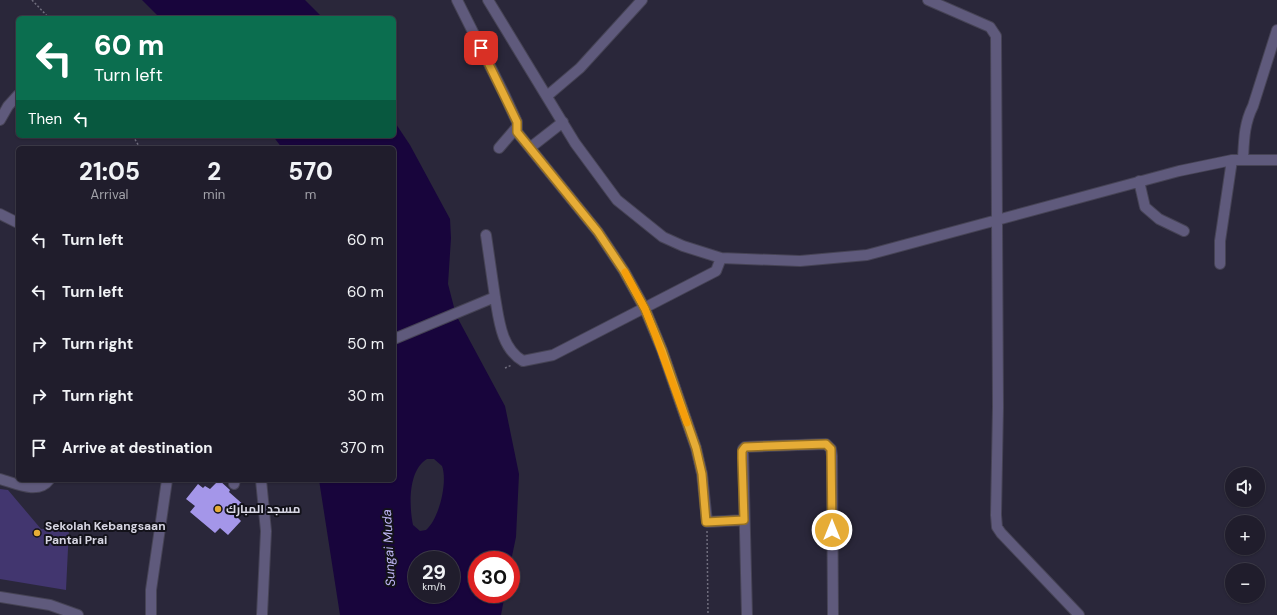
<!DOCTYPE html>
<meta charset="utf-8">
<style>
:root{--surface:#201d2c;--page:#282634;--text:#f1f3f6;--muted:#a2a2a9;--line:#3d3b48}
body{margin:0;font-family:"DM Sans",Cairo,sans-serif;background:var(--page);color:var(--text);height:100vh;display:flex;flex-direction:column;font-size:15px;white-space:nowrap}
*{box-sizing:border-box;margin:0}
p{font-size:13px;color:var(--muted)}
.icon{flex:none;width:22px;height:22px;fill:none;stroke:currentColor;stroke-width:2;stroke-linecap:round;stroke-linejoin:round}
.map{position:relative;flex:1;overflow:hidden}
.sheet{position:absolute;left:16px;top:146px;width:380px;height:336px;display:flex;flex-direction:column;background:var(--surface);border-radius:6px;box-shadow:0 1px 3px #0004,0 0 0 1px var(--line)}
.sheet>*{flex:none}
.banner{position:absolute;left:16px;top:16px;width:380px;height:122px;border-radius:6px;box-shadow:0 1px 3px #0004,0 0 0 1px var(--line);background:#0b6e4f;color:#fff;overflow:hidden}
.tools{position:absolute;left:1225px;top:467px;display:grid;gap:8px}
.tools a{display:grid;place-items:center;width:40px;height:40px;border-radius:50%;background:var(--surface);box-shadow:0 1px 3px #0004,0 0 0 1px var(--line);font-size:20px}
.speed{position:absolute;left:408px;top:551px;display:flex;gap:8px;font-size:20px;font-weight:700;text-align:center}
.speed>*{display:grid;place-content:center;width:52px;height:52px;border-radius:50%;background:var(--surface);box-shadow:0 1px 3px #0004,0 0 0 1px var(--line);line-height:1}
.speed small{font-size:10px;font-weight:400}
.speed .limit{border:6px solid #d22;background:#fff;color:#111}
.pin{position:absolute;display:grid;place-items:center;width:34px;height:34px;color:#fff;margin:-17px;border-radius:8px;box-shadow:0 2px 6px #0006}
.me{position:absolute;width:44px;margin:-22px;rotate:0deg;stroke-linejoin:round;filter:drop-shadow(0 0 3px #0008)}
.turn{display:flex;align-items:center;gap:14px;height:84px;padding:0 12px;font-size:18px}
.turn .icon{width:52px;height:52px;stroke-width:2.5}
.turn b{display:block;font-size:28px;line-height:34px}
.then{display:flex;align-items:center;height:38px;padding:0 12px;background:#0003;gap:8px;font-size:15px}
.eta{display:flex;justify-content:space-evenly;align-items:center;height:68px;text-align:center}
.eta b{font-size:24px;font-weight:800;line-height:28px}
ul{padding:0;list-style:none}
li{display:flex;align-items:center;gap:12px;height:52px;padding:0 12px}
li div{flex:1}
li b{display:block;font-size:15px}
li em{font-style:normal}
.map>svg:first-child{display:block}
</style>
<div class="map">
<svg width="1277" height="615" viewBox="0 0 1277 615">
<rect width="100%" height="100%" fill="#2a273a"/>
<path fill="#42366f" d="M0 489 8 490 41 529 69 528 66 590 0 579Z"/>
<path fill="#18053c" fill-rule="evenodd" d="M142 0H305L323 18H160Z
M394 121 410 145 450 219 451 238 448 284 456 315 505 406 519 474 516 537 511 561 477 560V594H505L501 615H340L319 480H394V148H282L273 136H394ZM427 459H434L442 466C448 482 439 519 426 530L420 531 413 525C409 506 408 470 427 459ZM417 560H451V594H417Z"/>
<path fill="#a496e9" d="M219 480 230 490 229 492 246 507 237 517 241 521 228 535 220 528 215 533 190 512 195 506 186 499 198 484 203 488 205 486 210 489Z"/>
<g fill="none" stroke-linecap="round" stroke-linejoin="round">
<g stroke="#464355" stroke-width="12">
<path id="minor" d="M457 0 505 96 517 122V132L598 232 624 271 645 309 662 350 696 448 702 474 707 522 744 520
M488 0 575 143 617 200 663 237 683 246 721 258 800 261 867 255 1179 171 1232 160H1277
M928 0 990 27 996 36 998 407 996 515 997 527 1001 533 1079 615
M547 96 580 68 642 0
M0 120 8 106 18 95
M531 147 563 122
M499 148 517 127
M1243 159C1244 140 1244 124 1253 106L1277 30
M1139 181 1145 207 1159 219 1184 231
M0 214 18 223
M486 235 495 297
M1220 264V241L1232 160
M394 339 495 297C499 320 501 348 523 361L553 355 716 271 721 258
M0 479C15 483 38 495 49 480
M261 480 266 531 262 615
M234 484 235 480
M0 597 50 605 78 615
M151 615V590L167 480
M747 615 743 449 745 447 826 444 831 449 832 456 833 615"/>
</g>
<path stroke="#6f6d7d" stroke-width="1.5" stroke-dasharray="2 2" stroke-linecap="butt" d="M32 0 49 18
M133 136 140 148
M505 368 512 365
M707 531 708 615"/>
<use href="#minor" stroke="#5f5a7c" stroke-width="10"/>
</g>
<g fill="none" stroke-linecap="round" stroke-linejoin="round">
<g stroke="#967023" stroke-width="10">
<path id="route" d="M481 48 517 122V132L598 232 624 271 645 309 662 350 696 448 702 474 706 522 744 520 742 458V451L745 447 826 444 831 449 832 530"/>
</g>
<use href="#route" stroke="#e6ac36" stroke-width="7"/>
<path stroke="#f59e0b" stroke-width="7" d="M625 272 645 309 656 337 687 423"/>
</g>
<g fill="#e6ac36" stroke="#13121a" stroke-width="1.5">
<circle cx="218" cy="509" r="4"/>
<circle cx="37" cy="533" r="4"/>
</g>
<g text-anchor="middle" stroke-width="4" stroke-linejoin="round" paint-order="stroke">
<g font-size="12" font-weight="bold" fill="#d7d6e3" stroke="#13121a" text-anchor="start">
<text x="226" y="513">مسجد المبارك</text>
<text x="45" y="530">Sekolah Kebangsaan<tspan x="45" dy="14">Pantai Prai</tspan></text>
</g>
<g font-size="13" font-style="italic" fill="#c0b7f7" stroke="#13121a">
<text transform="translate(388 548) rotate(-93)" y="5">Sungai Muda</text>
</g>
</g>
</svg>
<div class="tools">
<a><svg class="icon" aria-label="sound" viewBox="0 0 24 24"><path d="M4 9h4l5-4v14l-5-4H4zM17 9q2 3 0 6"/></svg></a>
<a>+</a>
<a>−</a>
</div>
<div class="speed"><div>29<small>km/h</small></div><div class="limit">30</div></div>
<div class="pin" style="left:481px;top:48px;background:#d93025"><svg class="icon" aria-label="arrive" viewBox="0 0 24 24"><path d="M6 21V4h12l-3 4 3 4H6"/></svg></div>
<svg class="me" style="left:832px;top:530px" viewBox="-20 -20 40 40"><circle r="17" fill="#e6ac36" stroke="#fff" stroke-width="3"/><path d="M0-11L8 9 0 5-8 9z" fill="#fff"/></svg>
<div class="banner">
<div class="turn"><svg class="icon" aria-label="left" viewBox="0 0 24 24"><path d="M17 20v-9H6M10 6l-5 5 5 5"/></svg><div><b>60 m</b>Turn left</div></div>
<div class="then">Then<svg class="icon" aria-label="left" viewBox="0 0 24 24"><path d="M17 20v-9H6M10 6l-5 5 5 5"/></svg></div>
</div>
<section class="sheet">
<div class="eta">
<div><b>21:05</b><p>Arrival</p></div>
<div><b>2</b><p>min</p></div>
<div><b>570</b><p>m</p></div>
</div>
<ul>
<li><svg class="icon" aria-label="left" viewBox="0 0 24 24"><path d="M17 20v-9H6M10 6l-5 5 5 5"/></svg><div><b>Turn left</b></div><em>60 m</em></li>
<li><svg class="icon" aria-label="left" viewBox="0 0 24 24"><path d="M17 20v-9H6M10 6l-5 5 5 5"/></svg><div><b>Turn left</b></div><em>60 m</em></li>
<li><svg class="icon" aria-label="right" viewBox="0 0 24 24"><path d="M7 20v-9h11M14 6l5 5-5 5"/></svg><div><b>Turn right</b></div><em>50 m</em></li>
<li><svg class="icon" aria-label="right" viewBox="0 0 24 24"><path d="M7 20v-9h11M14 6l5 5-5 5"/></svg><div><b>Turn right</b></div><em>30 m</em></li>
<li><svg class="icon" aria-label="arrive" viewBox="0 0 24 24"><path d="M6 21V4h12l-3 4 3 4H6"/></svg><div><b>Arrive at destination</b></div><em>370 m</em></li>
</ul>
</section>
</div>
